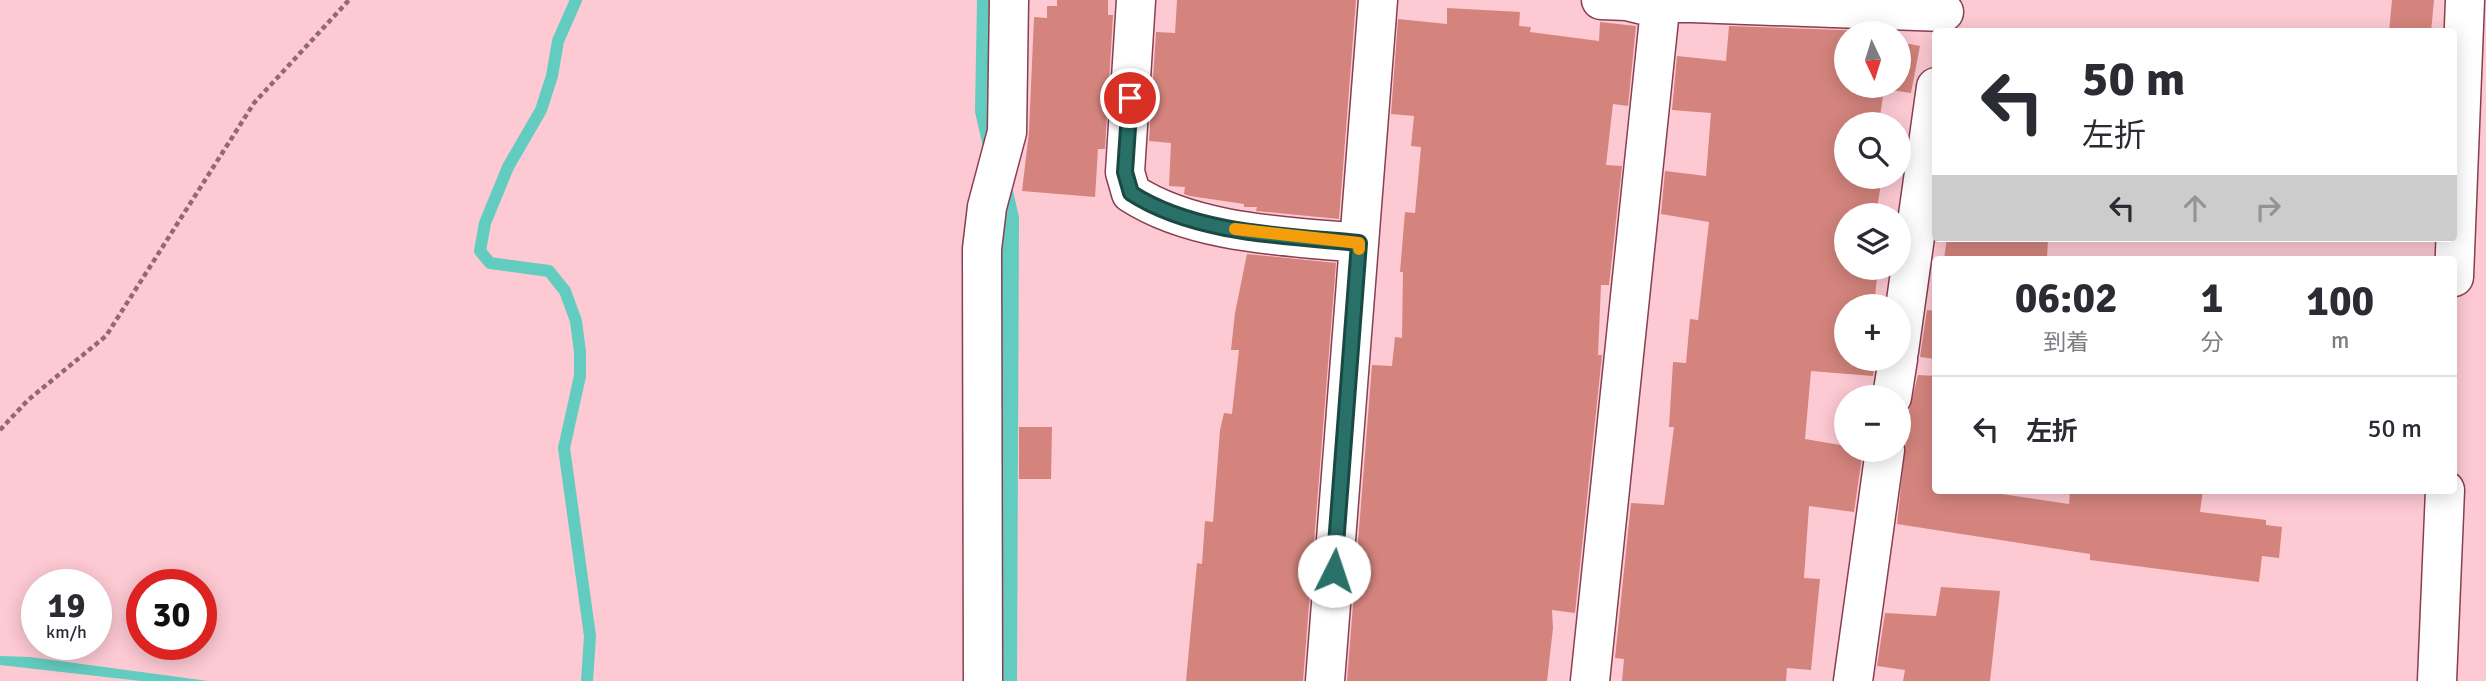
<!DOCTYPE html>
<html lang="ja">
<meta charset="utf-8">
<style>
:root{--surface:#fff;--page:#f7f7f7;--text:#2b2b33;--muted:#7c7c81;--line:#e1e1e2}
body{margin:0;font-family:Signika,"Noto Sans JP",sans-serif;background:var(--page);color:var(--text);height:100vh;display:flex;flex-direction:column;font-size:26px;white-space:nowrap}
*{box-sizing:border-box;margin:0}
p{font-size:23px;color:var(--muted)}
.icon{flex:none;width:38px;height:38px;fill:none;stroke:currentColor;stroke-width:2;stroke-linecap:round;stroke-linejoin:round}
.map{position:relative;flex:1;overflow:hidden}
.panel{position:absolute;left:1932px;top:256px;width:525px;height:238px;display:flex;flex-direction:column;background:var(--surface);border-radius:7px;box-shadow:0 4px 18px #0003}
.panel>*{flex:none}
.banner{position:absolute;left:1932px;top:28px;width:525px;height:214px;border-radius:7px;box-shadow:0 4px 18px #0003;background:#fff;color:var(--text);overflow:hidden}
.needle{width:46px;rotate:176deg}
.controls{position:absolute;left:1834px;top:21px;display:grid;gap:14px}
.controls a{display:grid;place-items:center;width:77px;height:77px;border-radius:50%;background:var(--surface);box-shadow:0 4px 18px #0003;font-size:35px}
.speed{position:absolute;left:21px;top:569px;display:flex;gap:14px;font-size:35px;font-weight:700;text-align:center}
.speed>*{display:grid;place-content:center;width:91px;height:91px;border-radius:50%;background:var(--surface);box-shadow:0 4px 18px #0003;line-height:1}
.speed small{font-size:18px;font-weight:400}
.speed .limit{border:10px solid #d22;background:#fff;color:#111}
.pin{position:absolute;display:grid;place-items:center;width:60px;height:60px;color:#fff;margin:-30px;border:4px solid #fff;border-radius:50%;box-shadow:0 2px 7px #0007}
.me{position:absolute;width:77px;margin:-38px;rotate:4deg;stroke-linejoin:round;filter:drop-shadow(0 0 5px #0008)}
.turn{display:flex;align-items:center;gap:24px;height:147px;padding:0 35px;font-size:32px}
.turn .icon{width:91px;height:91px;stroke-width:2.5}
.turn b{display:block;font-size:49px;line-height:60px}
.lanes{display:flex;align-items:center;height:66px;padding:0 35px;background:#0003;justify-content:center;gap:35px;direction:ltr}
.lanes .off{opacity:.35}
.eta{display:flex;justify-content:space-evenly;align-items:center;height:119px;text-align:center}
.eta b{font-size:42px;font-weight:700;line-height:49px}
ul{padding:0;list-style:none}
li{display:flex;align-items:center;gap:21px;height:105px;padding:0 35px;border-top:2px solid var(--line)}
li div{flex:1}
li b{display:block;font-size:26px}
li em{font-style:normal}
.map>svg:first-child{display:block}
</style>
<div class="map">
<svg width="2486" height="681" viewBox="0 0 2486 681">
<rect width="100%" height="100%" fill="#fdc9d3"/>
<path fill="#62ccc0" d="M977 0H996L995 113 1019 217 1017 681H998L999 217 975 112Z
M0 656 30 657 208 681H141L0 665Z"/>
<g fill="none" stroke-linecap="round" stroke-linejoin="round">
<path stroke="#62ccc0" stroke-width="12" d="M576 0 558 41 552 76 541 110 508 167 485 223 480 251 490 263 549 271 565 291 576 321 580 352V376L564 448 590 636 587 681"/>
</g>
<path fill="#d4847d" d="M1057 0H1108V15H1113L1105 149H1098L1095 197 1022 191 1029 132 1034 17 1047 18V6H1057Z
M1177 0H1356L1339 219 1256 211 1257 207H1244V204L1190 196 1184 194 1185 187 1169 186 1171 143 1149 141 1156 32 1175 33Z
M2392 0H2434L2431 32H2389Z
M1447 8 1520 12 1519 26 1531 27 1530 32 1599 41 1600 22 1636 26 1628 106 1613 104 1606 165 1622 166 1609 285H1601L1598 355H1602L1575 613 1552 610 1553 628 1547 681H1347L1372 365 1392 366 1395 337 1402 338 1403 272H1400L1405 212 1415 213 1421 147 1411 146 1414 116 1391 114 1398 19 1447 24Z
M1729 26 1896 32 1846 33V86H1899V42L1920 46 1911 93 1884 89 1879 124H1846V177H1882L1876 215H1846V268H1878L1874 306H1846V359H1876L1873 376 1811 371 1805 439 1846 446V450H1863L1854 512 1809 506 1804 578 1820 579 1811 670 1787 668 1786 681H1622L1624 659 1615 658 1631 503 1664 505 1674 427H1669L1673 362 1686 363 1690 319 1698 320 1709 222 1661 214 1665 171 1706 176 1711 113 1672 110 1677 56 1726 61Z
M1947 238 2048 239 2047 259H1944Z
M1247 254 1336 263 1303 681H1186L1197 563 1202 564 1205 521 1213 522 1220 430 1224 413 1232 414 1239 350H1231L1235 313Z
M1927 310 1936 311V359L1920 357Z
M1918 375 1936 376V490H1974L2069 504 2070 490H2203L2200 512 2266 520V525L2282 527 2279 558 2262 556 2259 582 2090 560V554L1897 524 1909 411Z
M1019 427H1052L1051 479H1019Z
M1941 587 2000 591 1990 681H1903L1905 670 1877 666 1885 613 1936 616Z"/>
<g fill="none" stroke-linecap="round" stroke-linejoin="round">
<g stroke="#873f51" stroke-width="41">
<path id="minor" d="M1136 0 1125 172 1131 193C1194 234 1286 236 1359 243
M1601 0 1627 1 1660 9
M2454 277 2465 0
M1899 351 1936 87
M1892 397 1898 359
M983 681 982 249 987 207 1007 132 1009 0
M1325 681 1378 0
M1590 681 1660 9 1673 3H1692L1944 12
M1853 681 1885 450
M2437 681 2445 490"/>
</g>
<path stroke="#916972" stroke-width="4.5" stroke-dasharray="5 3.5" stroke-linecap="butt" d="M0 430 28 400 106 336 254 103 349 0"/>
<use href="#minor" stroke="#fff" stroke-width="38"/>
</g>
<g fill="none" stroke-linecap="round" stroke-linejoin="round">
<g stroke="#1a4944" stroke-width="18">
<path id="route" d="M1130 98 1125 172 1131 193C1194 234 1286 236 1359 243L1334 571"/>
</g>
<use href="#route" stroke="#287068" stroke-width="12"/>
<path stroke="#f59e0b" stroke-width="12" d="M1235 229 1359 243V249"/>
</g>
</svg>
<div class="controls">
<a><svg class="needle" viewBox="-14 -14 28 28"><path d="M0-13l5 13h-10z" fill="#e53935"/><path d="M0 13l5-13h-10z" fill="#7c7c81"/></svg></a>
<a><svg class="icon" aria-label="search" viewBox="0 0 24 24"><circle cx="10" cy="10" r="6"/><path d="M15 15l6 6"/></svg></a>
<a><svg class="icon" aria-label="layers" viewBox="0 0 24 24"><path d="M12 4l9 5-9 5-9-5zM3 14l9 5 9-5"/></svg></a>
<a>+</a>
<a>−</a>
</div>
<div class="speed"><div>19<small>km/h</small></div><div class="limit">30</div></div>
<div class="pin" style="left:1130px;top:98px;background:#d93025"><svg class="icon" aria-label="arrive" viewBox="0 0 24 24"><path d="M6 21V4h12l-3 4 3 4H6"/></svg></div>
<svg class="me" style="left:1334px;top:571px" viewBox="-20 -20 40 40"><circle r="19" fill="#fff"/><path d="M0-13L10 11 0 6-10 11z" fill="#287068"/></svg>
<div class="banner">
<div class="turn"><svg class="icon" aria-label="left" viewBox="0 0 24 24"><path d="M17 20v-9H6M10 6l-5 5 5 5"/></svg><div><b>50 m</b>左折</div></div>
<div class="lanes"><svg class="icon" aria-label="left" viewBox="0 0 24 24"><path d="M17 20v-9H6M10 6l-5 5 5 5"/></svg><svg class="icon off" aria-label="ahead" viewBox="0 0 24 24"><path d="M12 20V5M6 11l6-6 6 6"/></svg><svg class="icon off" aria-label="right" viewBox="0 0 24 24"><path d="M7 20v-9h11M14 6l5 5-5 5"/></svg></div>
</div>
<section class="panel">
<div class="eta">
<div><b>06:02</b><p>到着</p></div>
<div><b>1</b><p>分</p></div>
<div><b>100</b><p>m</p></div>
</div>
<ul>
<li><svg class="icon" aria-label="left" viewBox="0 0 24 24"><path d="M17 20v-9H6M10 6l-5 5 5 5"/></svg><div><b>左折</b></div><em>50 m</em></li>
</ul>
</section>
</div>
